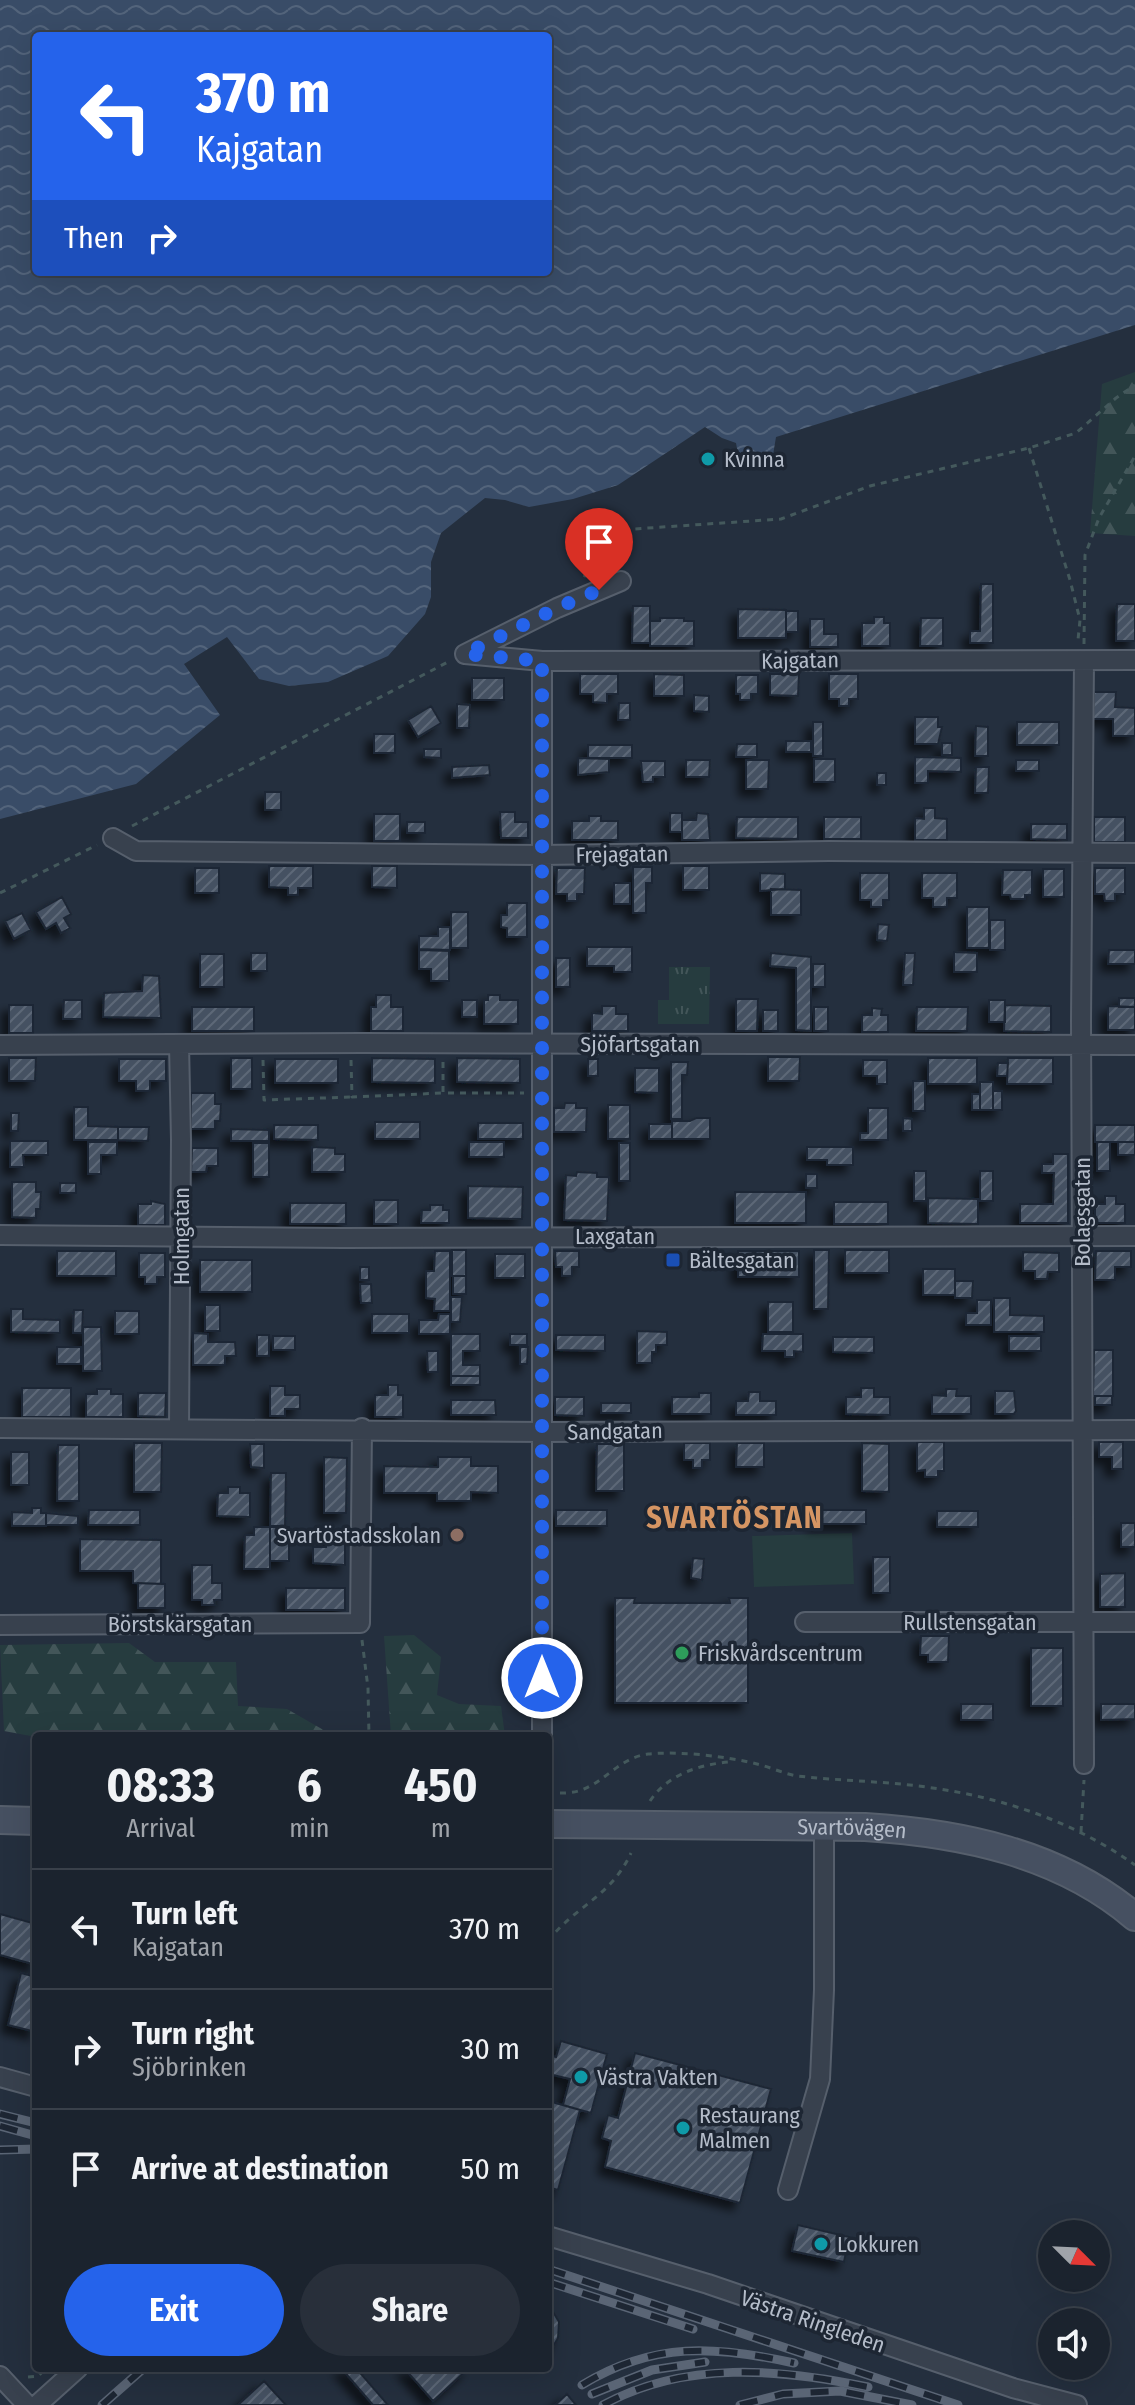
<!DOCTYPE html>
<meta charset="utf-8">
<style>
:root{--surface:#1b232e;--page:#282f3a;--text:#f1f3f6;--muted:#a0a4aa;--line:#39404a;--accent:#2563eb}
body{margin:0;font-family:"Fira Sans Condensed",sans-serif;background:var(--page);color:var(--text);height:100vh;display:flex;flex-direction:column;font-size:30px;white-space:nowrap}
*{box-sizing:border-box;margin:0}
p{font-size:26px;color:var(--muted)}
.icon{flex:none;width:44px;height:44px;fill:none;stroke:currentColor;stroke-width:2;stroke-linecap:round;stroke-linejoin:round}
.map{position:relative;flex:1;overflow:hidden}
.side{position:absolute;left:32px;top:1732px;width:520px;height:640px;display:flex;flex-direction:column;background:var(--surface);border-radius:8px;box-shadow:0 8px 32px #0002,0 0 0 2px var(--line)}
.side>*{flex:none}
.banner{position:absolute;left:32px;top:32px;width:520px;height:244px;border-radius:8px;box-shadow:0 8px 32px #0002,0 0 0 2px var(--line);background:#2563eb;color:#fff;overflow:hidden}
.needle{width:52px;rotate:114deg}
.controls{position:absolute;left:1038px;top:2220px;display:grid;gap:16px}
.controls a{display:grid;place-items:center;width:72px;height:72px;border-radius:50%;background:var(--surface);box-shadow:0 8px 32px #0002,0 0 0 2px var(--line);font-size:40px}
.pin{position:absolute;display:grid;place-items:center;width:68px;height:68px;color:#fff;margin:-82px -34px;border-radius:50% 50% 50% 0;rotate:-45deg;box-shadow:0 0 8px #0007}
.pin .icon{rotate:45deg}
.me{position:absolute;width:88px;margin:-44px;rotate:0deg;stroke-linejoin:round;filter:drop-shadow(0 0 6px #0008)}
.turn{display:flex;align-items:center;gap:28px;height:168px;padding:0 32px;font-size:36px}
.turn .icon{width:104px;height:104px;stroke-width:2.5}
.turn b{display:block;font-size:56px;line-height:68px}
.then{display:flex;align-items:center;height:76px;padding:0 32px;background:#0003;gap:16px;font-size:30px}
.eta{display:flex;justify-content:space-evenly;align-items:center;height:136px;text-align:center}
.eta b{font-size:48px;font-weight:700;line-height:56px}
.primary-button{display:flex;gap:16px;margin-top:auto;padding:16px 32px}
.primary-button a{flex:1;height:92px;border-radius:48px;background:var(--accent);color:#fff;font-size:32px;font-weight:700;line-height:92px;text-align:center}
.primary-button a+a{background:var(--page);color:var(--text)}
ul{padding:0;list-style:none}
li{display:flex;align-items:center;gap:24px;height:120px;padding:0 32px;border-top:2px solid var(--line)}
li div{flex:1}
li b{display:block;font-size:30px}
li em{font-style:normal}
.map>svg:first-child{display:block}
</style>
<div class="map">
<svg width="1135" height="2405" viewBox="0 0 1135 2405">
<defs>
<pattern id="forest-firs" width="22" height="20" patternUnits="userSpaceOnUse" patternTransform="scale(2)"><rect width="22" height="20" fill="#263c3f"/><path d="M5 1l3.5 6h-7zM16 11l3.5 6h-7z" fill="#435659"/></pattern>
<pattern id="park-tufts" width="24" height="20" patternUnits="userSpaceOnUse" patternTransform="scale(2)"><rect width="24" height="20" fill="#263c3f"/><path d="M3 7l-1-3M5 7V3M7 7l1-3M15 17l-1-3M17 17v-4M19 17l1-3" fill="none" stroke="#435659"/></pattern>
<pattern id="water-waves" width="16" height="10" patternUnits="userSpaceOnUse" patternTransform="scale(2)"><rect width="16" height="10" fill="#394c67"/><path d="M0 5q4-4 8 0t8 0" fill="none" stroke="#53647b"/></pattern>
<pattern id="building-hatch" width="6" height="6" patternUnits="userSpaceOnUse" patternTransform="scale(2)"><rect width="6" height="6" fill="#455162"/><path d="M-1 1l2-2M0 6l6-6M5 7l2-2" fill="none" stroke="#5d6877"/></pattern>
<filter id="shadow"><feDropShadow dx="-7" dy="7" stdDeviation="4" flood-color="#0009"/></filter>
</defs>
<rect width="100%" height="100%" fill="#242f3e"/>
<path fill="url(#forest-firs)" d="M1135 372V536L1090 533 1102 384Z
M414 1635 441 1657 437 1695 459 1704 501 1706 505 1736H391L384 1636Z
M129 1643 155 1662H236L238 1706 287 1709 334 1736 36 1737 4 1731 0 1645Z"/>
<path fill="url(#park-tufts)" d="M669 967H710L709 1024H658V1000H669Z"/>
<path fill="#263c3f" d="M852 1533 854 1584 754 1587 752 1536Z"/>
<path fill="url(#water-waves)" fill-rule="evenodd" d="M0 0H1135V325L776 437 773 455C759 461 752 462 738 454L736 443 722 438 705 427 618 485 573 499 529 507 505 500 485 498 441 533 431 562V597L425 614 388 656 328 682 289 686 259 679 227 637 184 664 220 715 136 784 0 819ZM36 36H548V272H36Z"/>
<path fill="url(#building-hatch)" stroke="#1f2835" stroke-width="2" filter="url(#shadow)" d="M981 584H993V643H970V631H980Z
M1117 604H1135V641H1116Z
M633 606H650V643H632Z
M738 609 786 610V638H738Z
M786 611H798V632H786Z
M874 617H884V623H890V646H862V623H874Z
M660 618H684V621H694V646H650V621H660Z
M921 618H943V646H920Z
M810 619H824V634H838V647H810Z
M580 674H618V694H607V703L593 702V694H580Z
M654 674 684 675V696H654Z
M770 674H799L798 696 770 695Z
M829 674H858V699H849V706H839V699H829Z
M736 675H758V694H751V700H740V694H736Z
M472 678H504V700H472Z
M1094 692H1116L1115 707 1135 708V736H1113V719H1093Z
M694 695 709 696V712L694 711Z
M619 703H630V720H618Z
M457 704 470 705 469 728H457Z
M431 706 441 723 418 737 408 720Z
M915 717H938V727H942L938 744H915Z
M813 722H823V756H813Z
M1017 722H1059V745H1017Z
M976 726 988 727V756H975Z
M374 734H395V753H374Z
M786 741H811V752H786Z
M942 743H952V755H942Z
M737 744H757V757H736Z
M588 745H632V758H588Z
M424 749H441V758L424 757Z
M915 757 961 758V772L928 771V783H915Z
M578 758 609 759V772L578 775Z
M814 759H835V782H814Z
M686 760H710L709 777H686Z
M746 760H769L768 789H746Z
M1016 760H1039V771H1016Z
M641 761H665V777H653V782H643Z
M489 765 490 775 452 778V767Z
M976 767H989L988 793H975Z
M877 773H886V785H877Z
M265 792H281V810H265Z
M924 808H935V818L947 819V840H915V818L924 819Z
M500 812H515V822H528V838H501Z
M670 813H682V832H670Z
M697 813 708 814 710 840H682V820H696Z
M374 814H400V841H374Z
M589 816H601V821H618V840H572V821H589Z
M737 817H798V839L736 838Z
M824 817H861V839H824Z
M1094 817H1125V842H1094Z
M407 822H425V833H407Z
M1031 824H1067V840L1031 839Z
M269 866H313V888H298V895H288V888L269 887Z
M372 866H397V888L372 887Z
M683 866H709V890H683Z
M633 867H652V883H646V913H633Z
M195 868H219V893H195Z
M557 868H585L584 894H577V901H567V894H556Z
M1095 868H1125V894H1115V901H1105L1104 894H1095Z
M1043 869H1064V897H1043Z
M1003 870H1032V895H1025V899H1011L1010 895H1002Z
M760 873 785 874V889L760 891Z
M860 873H889V900H883V907H871V900H860Z
M922 873H957V898H947V907H933V898H922Z
M614 883H630V904H614Z
M771 889 801 890V915H771Z
M62 897 71 914 64 918 70 928 61 933 56 923 46 929 36 912Z
M507 903H527V937H507V928L501 927V915H507Z
M967 907H989V948H967Z
M451 912H468V948H451Z
M22 913 31 930 14 939 5 921Z
M990 920H1005V950H990Z
M878 924 889 925 887 941 877 940Z
M438 927H450V950L419 949V936H438Z
M587 947H632V972H614V966H587Z
M419 950 449 951V981H431V969H419Z
M1109 950H1135V964H1108Z
M954 952 977 953V972H954Z
M251 953H267V971H251Z
M771 953 811 957V1031L796 1030V968L770 966Z
M905 953H915L913 985H903Z
M200 954H224V987H200Z
M556 958H570V987H556Z
M813 964H825V987H813Z
M143 975 159 976 161 1018 103 1017 104 993 142 991Z
M376 995H391V1007H403V1031H371V1007H376Z
M488 995H500V1000H518V1024H484V1000H488Z
M1119 998H1135V1007H1119Z
M736 999H758L757 1031H736Z
M64 1000H82V1019H63Z
M462 1000H477V1017H462Z
M989 1000H1005V1022H989Z
M9 1005H33V1033H9Z
M1005 1005 1051 1006V1032L1004 1031Z
M602 1006H616V1014H628V1031H592V1013L602 1014Z
M1108 1006 1135 1007V1030H1108Z
M192 1007H254V1031H192Z
M814 1007H828V1031H814Z
M917 1007H968L967 1031H916Z
M872 1008 882 1009 881 1015H888V1032H862V1015H872Z
M763 1010H778V1031H763Z
M768 1057H800L799 1081H768Z
M9 1058H36L35 1081H9Z
M231 1058H252V1089H231Z
M372 1058 435 1059V1083L372 1082Z
M457 1058 520 1059V1083L457 1082Z
M928 1058H977V1084H928Z
M1008 1058H1053V1084H1007Z
M119 1059H166V1081H150V1091H136V1081H119Z
M275 1059H338V1083H275Z
M588 1059H598V1076H588Z
M863 1060H887V1084H877V1076H863Z
M671 1062H688L687 1075H682V1119H671Z
M998 1063H1008L1007 1076H997Z
M635 1068H659V1093L635 1092Z
M913 1081H925V1111H913Z
M980 1082H993V1110H980Z
M993 1091H1002V1110H993Z
M191 1093H215V1104H221L220 1121H215V1129H191Z
M972 1094H980V1110H972Z
M565 1103H576V1108H587L586 1132H554V1108H564Z
M608 1105H630V1139H608Z
M74 1107H88V1126L118 1127V1140H74Z
M868 1108H888V1140H860V1133H868Z
M11 1113H19L18 1131H11Z
M696 1118H710V1139H672V1121H690Z
M903 1118 912 1119V1131H903Z
M375 1122H420V1139H375Z
M478 1123H523V1139H478Z
M649 1124H672V1139H649Z
M274 1125H318V1140L274 1139Z
M1095 1125H1135V1142H1095Z
M118 1127H149L148 1141 118 1140Z
M231 1129 269 1130V1141H231Z
M10 1141H48V1155H23L24 1167H10Z
M88 1142H117V1155H101V1174H88Z
M469 1142H504V1157H469Z
M1097 1142H1110V1171H1097Z
M1118 1142H1135V1155H1118Z
M253 1143H269V1177H253Z
M619 1143H630V1181H619Z
M312 1147 335 1148V1154H345V1172H312Z
M807 1147H853V1165H827V1160H807Z
M192 1148H218V1166H207L206 1172H191Z
M1053 1154H1068V1223H1020V1204H1053L1054 1173H1042V1164H1053Z
M914 1171H926V1201H914Z
M980 1171H993V1201H980Z
M577 1172 597 1173V1177H609L607 1221 564 1220 566 1175 576 1176Z
M806 1174H817V1188H806Z
M12 1182H36V1192H41L40 1209H36V1218L12 1217Z
M60 1183H76V1193H60Z
M468 1186 523 1187 522 1219 468 1218Z
M735 1192H806V1223H735Z
M1105 1196H1116V1204H1125V1223H1095V1204H1105Z
M928 1198 978 1199V1224L928 1223Z
M374 1200H398V1224H374Z
M151 1201 165 1204V1225H138V1204H151Z
M834 1202H888V1224H834Z
M290 1203H346V1224H290Z
M430 1205H443V1210H449V1223H421L422 1210H430Z
M452 1250H466V1276H452Z
M814 1250H829L828 1309H814Z
M845 1250H889V1273H845Z
M57 1251H116V1276H57Z
M435 1251H450V1311H434L435 1299 426 1298V1271H434Z
M555 1251H579V1267H572V1276H562V1267H556Z
M738 1251H799V1277H738Z
M1096 1251H1131V1267H1115V1280H1095Z
M1023 1252 1059 1253V1272H1048L1047 1279H1035V1271H1023Z
M139 1253H165V1277H157V1284H145V1277H139Z
M495 1254H525V1278H495Z
M200 1260H252V1292H200Z
M360 1267H369V1280H360Z
M923 1269H955V1295H923Z
M453 1276H466V1294H453Z
M955 1281H973L972 1298H955Z
M360 1284H371L372 1303H361Z
M451 1297H462L460 1322H451Z
M994 1298H1010V1315L1044 1316V1332H994Z
M977 1300H991V1325H966V1313H977Z
M768 1302H793V1332H768Z
M205 1305H220V1331H205Z
M11 1309H23V1319L60 1320V1333L11 1332Z
M74 1310H83L82 1333H73Z
M115 1311H139V1334H115Z
M372 1314H409V1333H372Z
M439 1314H450V1334H419V1320H438Z
M83 1327H101L102 1371H83Z
M637 1331 667 1332V1345H656V1352H652V1363H637Z
M193 1333 208 1334V1342H235L236 1356H225V1365H193Z
M451 1334H480V1351H463V1365H480V1376H451Z
M510 1334H527V1345H510Z
M763 1334H803V1352L794 1351V1357H785V1351H762Z
M257 1335H269V1356H257Z
M556 1335H605V1351L556 1350Z
M273 1336H295V1350H273Z
M1009 1336H1041V1351H1009Z
M833 1337H874V1353L833 1352Z
M57 1347H81V1364H57Z
M520 1347H528L527 1364H520Z
M1094 1350H1113V1396H1093Z
M427 1351H438V1372H428Z
M451 1376H480V1385H451Z
M388 1385H398V1395H403V1417H375V1395H388Z
M270 1386H285V1395H300V1409H285V1416H270Z
M22 1388H71V1417H22Z
M861 1388H874V1397H890V1415L846 1414V1397H861Z
M97 1389H111V1394H123V1417H86V1394H97Z
M946 1389H957L956 1396H971V1414H932V1395L946 1396Z
M995 1391H1014L1016 1411 1014 1414H995Z
M749 1392H760V1401H776V1415H736V1401H748Z
M138 1393H166L165 1417 138 1416Z
M699 1393H711V1414H672V1397H699Z
M1095 1396H1112V1405H1095Z
M555 1397H584V1416L555 1415Z
M451 1400H495L496 1415H451Z
M601 1403H631V1413H601Z
M917 1442H944V1471H938V1477H925V1470L917 1471Z
M1099 1442H1123V1469H1112V1457H1099Z
M134 1443H162L161 1492H134Z
M684 1443H710V1460H702V1468H693V1460H684Z
M737 1443H764V1467H736Z
M862 1443 889 1444V1492L862 1491Z
M250 1444H264V1468L251 1467Z
M597 1444H624V1491H596Z
M58 1445H79V1501H57Z
M11 1452H29V1485H11Z
M324 1457 347 1458 346 1513H324Z
M438 1457H471V1466H498V1493L471 1492V1501H437V1493H384V1466L438 1467Z
M271 1473H286L285 1526H270Z
M228 1487H240V1493H250V1517L217 1516 218 1493H228Z
M32 1508H41V1513H46V1526H12V1512L32 1513Z
M89 1510H140V1525H88Z
M556 1510H607V1526H556Z
M814 1510H866V1524H814Z
M937 1511H978V1527H937Z
M46 1513 78 1516V1525H46Z
M1121 1523H1135V1547H1121Z
M254 1527H270V1569H244L245 1535H254Z
M270 1527H289V1561H270Z
M326 1536H345V1565L313 1563V1547H326Z
M80 1539 161 1540V1584L133 1583V1571H80Z
M873 1557H890V1593H873Z
M693 1558 704 1559 702 1580 691 1578Z
M192 1565H212V1583H222V1600H214L215 1605H202V1600H192Z
M1125 1573V1607H1100V1574Z
M138 1583 165 1584V1608H138Z
M286 1588H345V1610H286Z
M615 1598H635L634 1603H730L729 1598H748V1703H615Z
M921 1636H949L948 1662H928V1655H920Z
M1031 1648H1063V1706H1031Z
M961 1704H993V1720H961Z
M1101 1704H1135V1719L1101 1720Z
M0 1914 36 1924V1965L0 1955Z
M21 1973 36 1977V2032L8 2025Z
M561 2041 607 2054 591 2113 563 2105 570 2079 553 2075 548 2093V2055L556 2057Z
M635 2053 771 2089 740 2203 605 2167 611 2141 602 2138 608 2115 618 2118Z
M552 2102 580 2110 558 2190 548 2187V2115Z
M798 2225 849 2237 844 2262 792 2251Z
M548 2303 559 2322 558 2338 548 2355Z
M341 2368H356L388 2405H373Z
M404 2368H469L433 2401Z
M264 2381 286 2405H238Z
M567 2394 576 2405H555Z"/>
<g fill="none" stroke-linecap="round" stroke-linejoin="round">
<g stroke="#565f6c" stroke-width="22">
<path id="street" d="M465 654 542 661 1135 660
M465 654 557 608 621 581
M113 838 136 851 541 855 829 851 1135 853
M179 1044 181 1140 179 1428
M0 1045 362 1043 1135 1045
M0 1235 343 1238 1135 1236
M0 1428 542 1432 1135 1430
M805 1622H1135
M0 1625 360 1623 362 1428
M542 1736V661
M1084 1764 1081 1021 1084 661
M0 2077 36 2087
M788 2190 820 2079 824 1990V1826
M548 2236 708 2284 1013 2388 1077 2405
M0 2376 27 2405
M37 2405 78 2368"/>
</g>
<g stroke="#565f6c" stroke-width="30">
<g id="secondary">
<path d="M0 1820 36 1821"/>
<path id="s1" d="M548 1824 865 1827C961 1833 1060 1853 1135 1917"/>
</g>
</g>
<path stroke="#44595c" stroke-width="3" stroke-dasharray="6 6" stroke-linecap="butt" d="M1029 448 1070 580 1080 620 1078 640
M584 577 595 559 610 544 634 529 781 519 870 486 1029 448 1076 433 1116 398 1135 385
M1084 644 1085 555 1099 518 1135 456
M132 826 448 662
M0 893 97 845
M263 1060 264 1100 352 1097
M351 1060 352 1097 443 1093
M443 1062V1093H524
M362 1640 368 1688 369 1736
M548 1793C560 1793 573 1794 584 1789 606 1780 622 1757 648 1754 680 1751 725 1756 757 1764 770 1767 784 1774 798 1776 840 1781 883 1781 926 1787 1001 1797 1073 1821 1135 1865
M650 1801C667 1775 698 1765 728 1762
M1081 1832 1084 1780
M548 1941C576 1905 610 1898 631 1853
M28 2377 38 2376 47 2368"/>
<use href="#street" stroke="#38414e" stroke-width="18"/>
<use href="#secondary" stroke="#465061" stroke-width="26"/>
<g stroke="#5a6575" stroke-width="9">
<path id="rail" d="M0 2114 36 2123
M0 2126 36 2136
M0 2150 36 2149
M548 2269 958 2405
M548 2282 693 2329
M582 2385C654 2341 716 2346 794 2363
M592 2394 652 2370 705 2362
M102 2405 144 2368
M603 2405C685 2360 780 2369 868 2387
M740 2405 783 2394 840 2391 912 2405"/>
</g>
<use href="#rail" stroke="#1d2633" stroke-width="6" stroke-dasharray="18" stroke-linecap="butt"/>
</g>
<g fill="none" stroke-linecap="round" stroke-linejoin="round">
<path stroke="#2563eb" stroke-width="14" stroke-dasharray="0 25.2" d="M542 1678V661L465 654 557 608 599 590"/>
</g>
<g fill="#0f9aa8" stroke="#1d2633" stroke-width="3">
<circle cx="708" cy="459" r="8"/>
<circle cx="581" cy="2077" r="8"/>
<circle cx="683" cy="2128" r="8"/>
<circle cx="821" cy="2244" r="8"/>
</g>
<rect fill="#1a4fb4" stroke="#1d2633" stroke-width="3" x="665" y="1252" width="16" height="16" rx="4"/>
<circle fill="#8d6e63" stroke="#1d2633" stroke-width="3" cx="457" cy="1535" r="8"/>
<circle fill="#2e9e5b" stroke="#1d2633" stroke-width="3" cx="682" cy="1653" r="8"/>
<g text-anchor="middle" stroke-width="7" stroke-linejoin="round" paint-order="stroke">
<g font-size="22" fill="#b4bcc9" stroke="#1d2633" text-anchor="start">
<text x="724" y="467">Kvinna</text>
<text x="689" y="1268">Bältesgatan</text>
<text x="441" y="1543" text-anchor="end">Svartöstadsskolan</text>
<text x="698" y="1661">Friskvårdscentrum</text>
<text x="597" y="2085">Västra Vakten</text>
<text x="699" y="2123">Restaurang<tspan x="699" dy="25">Malmen</tspan></text>
<text x="837" y="2252">Lokkuren</text>
</g>
<g font-size="22" fill="#b4bcc9" stroke="#1d2633">
<text transform="translate(800 660) rotate(-1)" y="8">Kajgatan</text>
<text transform="translate(622 854) rotate(-1)" y="8">Frejagatan</text>
<text x="640" y="1052">Sjöfartsgatan</text>
<text transform="translate(1082 1212) rotate(-90)" y="8">Bolagsgatan</text>
<text transform="translate(181 1236) rotate(-90)" y="8">Holmgatan</text>
<text x="615" y="1244">Laxgatan</text>
<text transform="translate(615 1431) rotate(-1)" y="8">Sandgatan</text>
<text x="970" y="1630">Rullstensgatan</text>
<text x="180" y="1632">Börstskärsgatan</text>
<text dy="8" stroke="none"><textPath href="#s1" startOffset="304">Svartövägen</textPath></text>
<text transform="translate(813 2321) rotate(19)" y="8">Västra Ringleden</text>
</g>
<g font-size="30" font-weight="bold" letter-spacing="2" fill="#d59563" stroke="#1d2633">
<text x="735" y="1528">SVARTÖSTAN</text>
</g>
</g>
</svg>
<div class="controls">
<a><svg class="needle" viewBox="-14 -14 28 28"><path d="M0-13l5 13h-10z" fill="#e53935"/><path d="M0 13l5-13h-10z" fill="#a0a4aa"/></svg></a>
<a><svg class="icon" aria-label="sound" viewBox="0 0 24 24"><path d="M4 9h4l5-4v14l-5-4H4zM17 9q2 3 0 6"/></svg></a>
</div>
<div class="pin" style="left:599px;top:590px;background:#d93025"><svg class="icon" aria-label="arrive" viewBox="0 0 24 24"><path d="M6 21V4h12l-3 4 3 4H6"/></svg></div>
<svg class="me" style="left:542px;top:1678px" viewBox="-20 -20 40 40"><circle r="17" fill="#2563eb" stroke="#fff" stroke-width="3"/><path d="M0-11L8 9 0 5-8 9z" fill="#fff"/></svg>
<div class="banner">
<div class="turn"><svg class="icon" aria-label="left" viewBox="0 0 24 24"><path d="M17 20v-9H6M10 6l-5 5 5 5"/></svg><div><b>370 m</b>Kajgatan</div></div>
<div class="then">Then<svg class="icon" aria-label="right" viewBox="0 0 24 24"><path d="M7 20v-9h11M14 6l5 5-5 5"/></svg></div>
</div>
<section class="side">
<div class="eta">
<div><b>08:33</b><p>Arrival</p></div>
<div><b>6</b><p>min</p></div>
<div><b>450</b><p>m</p></div>
</div>
<ul>
<li><svg class="icon" aria-label="left" viewBox="0 0 24 24"><path d="M17 20v-9H6M10 6l-5 5 5 5"/></svg><div><b>Turn left</b><p>Kajgatan</p></div><em>370 m</em></li>
<li><svg class="icon" aria-label="right" viewBox="0 0 24 24"><path d="M7 20v-9h11M14 6l5 5-5 5"/></svg><div><b>Turn right</b><p>Sjöbrinken</p></div><em>30 m</em></li>
<li><svg class="icon" aria-label="arrive" viewBox="0 0 24 24"><path d="M6 21V4h12l-3 4 3 4H6"/></svg><div><b>Arrive at destination</b></div><em>50 m</em></li>
</ul>
<div class="primary-button"><a>Exit</a><a>Share</a></div>
</section>
</div>
